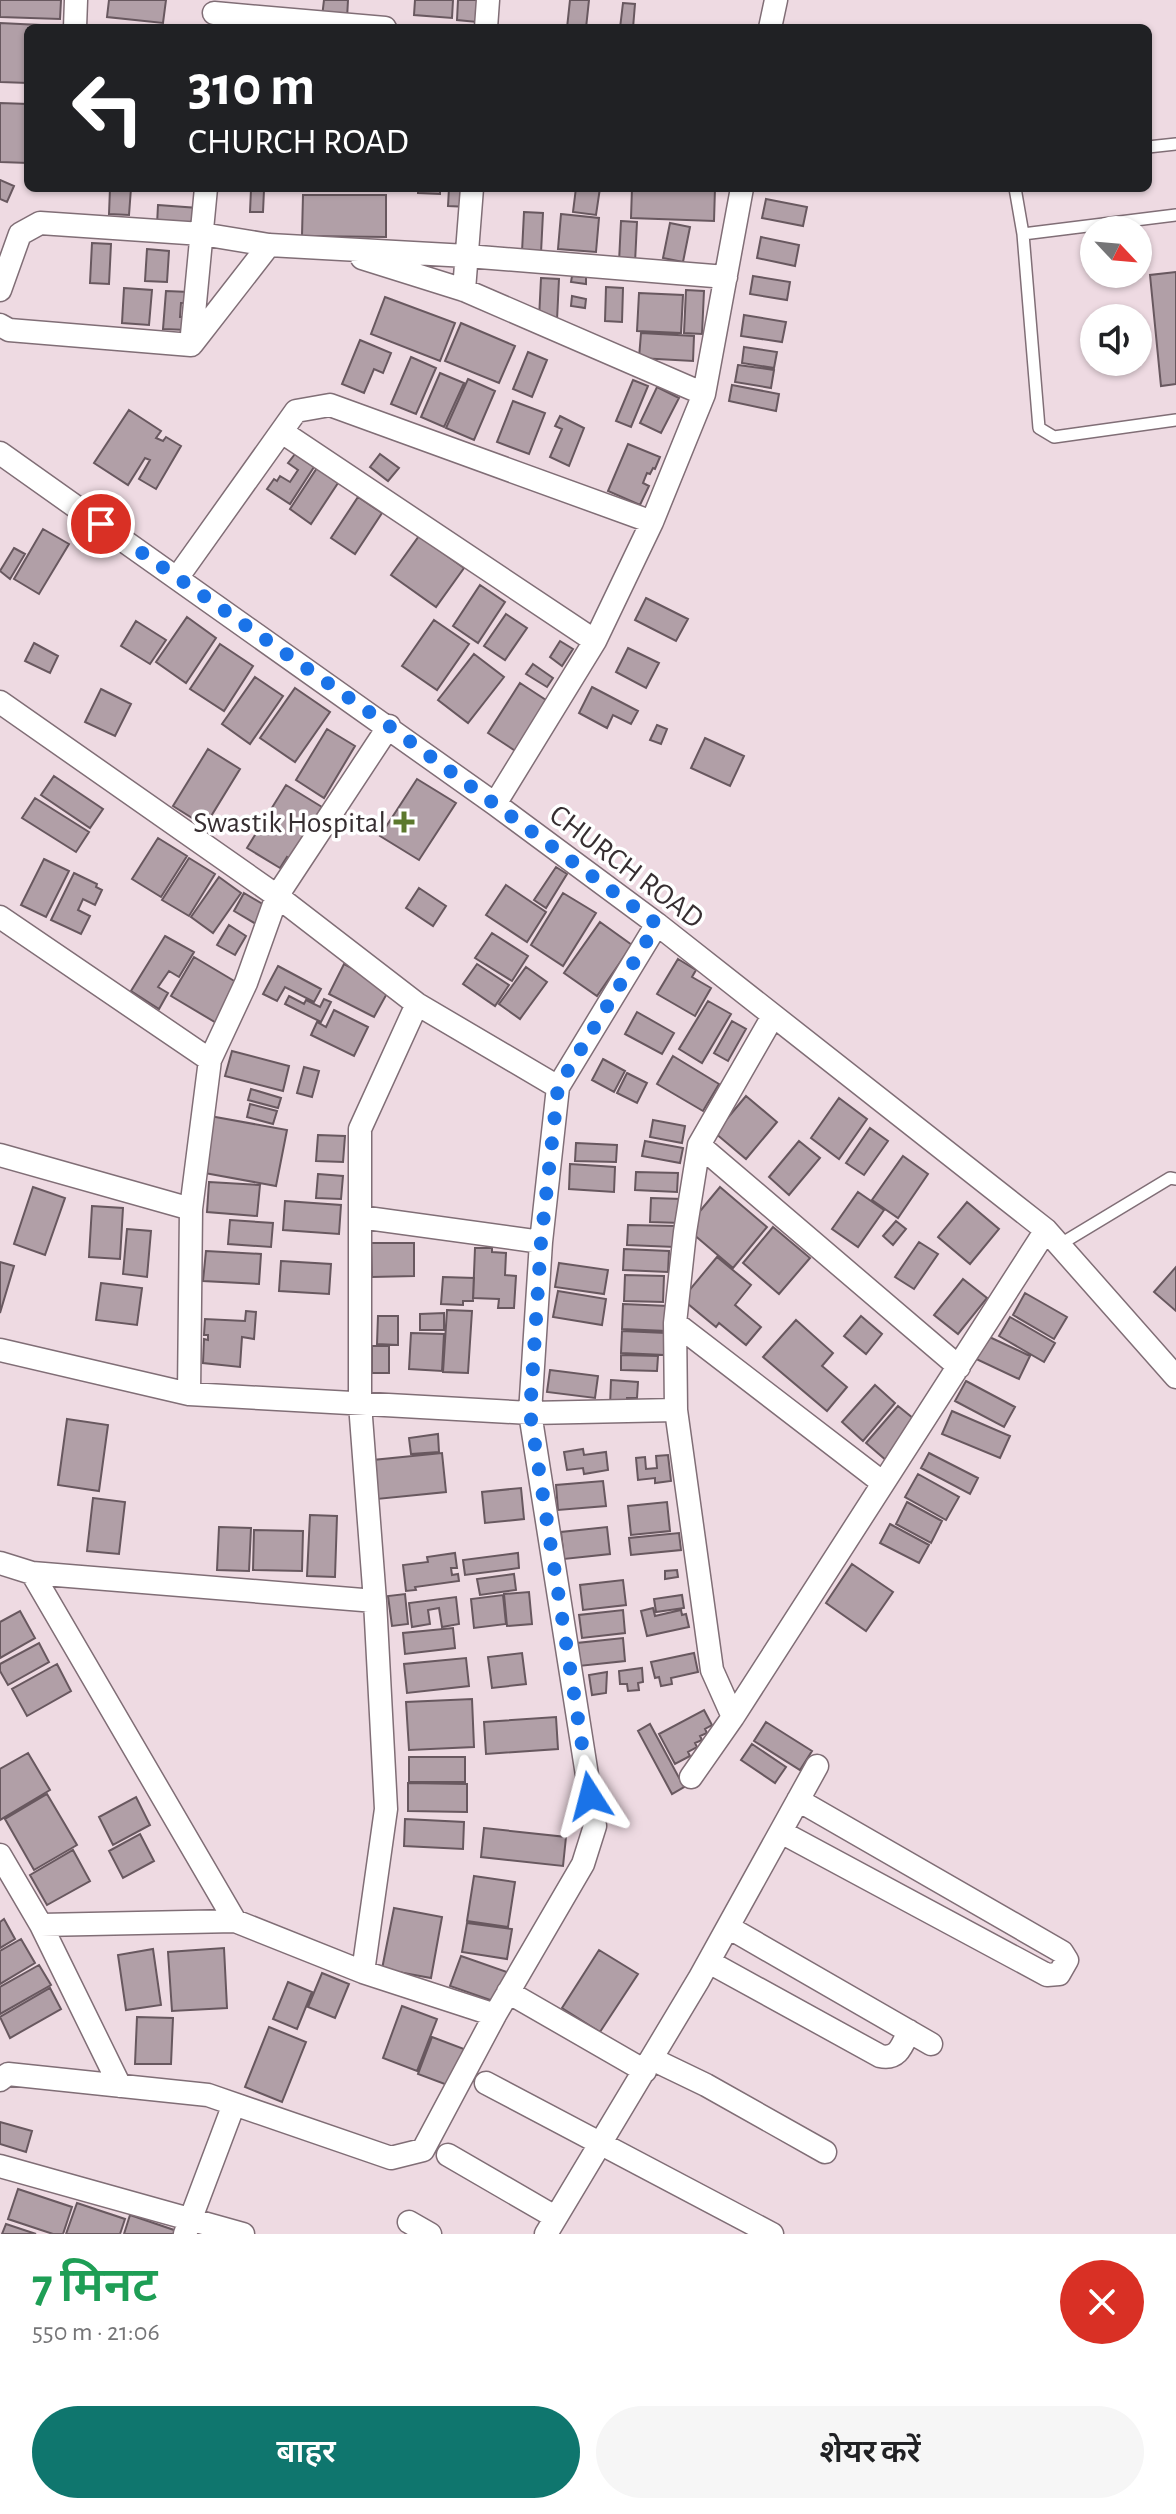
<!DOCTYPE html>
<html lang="hi">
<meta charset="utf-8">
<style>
:root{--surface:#fff;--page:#f6f6f6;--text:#202124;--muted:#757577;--accent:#0f766e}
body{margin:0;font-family:"Alegreya Sans","Noto Sans Devanagari",sans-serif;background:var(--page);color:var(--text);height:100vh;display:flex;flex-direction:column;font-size:30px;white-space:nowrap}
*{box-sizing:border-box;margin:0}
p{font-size:26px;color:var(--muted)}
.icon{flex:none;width:44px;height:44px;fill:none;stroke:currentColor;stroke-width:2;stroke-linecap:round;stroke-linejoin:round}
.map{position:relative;height:2234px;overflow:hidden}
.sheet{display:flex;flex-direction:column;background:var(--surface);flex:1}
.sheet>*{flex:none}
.hud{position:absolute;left:24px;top:24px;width:1128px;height:168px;border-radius:12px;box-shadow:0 2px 6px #0004;background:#202124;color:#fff;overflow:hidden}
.needle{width:52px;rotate:116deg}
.fabs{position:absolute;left:1080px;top:216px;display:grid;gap:16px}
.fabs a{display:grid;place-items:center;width:72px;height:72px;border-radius:50%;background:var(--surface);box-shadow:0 2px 6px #0004;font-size:40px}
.pin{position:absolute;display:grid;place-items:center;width:68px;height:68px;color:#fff;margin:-34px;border:4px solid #fff;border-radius:50%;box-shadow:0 2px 8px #0007}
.me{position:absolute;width:88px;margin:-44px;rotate:351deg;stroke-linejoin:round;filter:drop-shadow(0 0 6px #0008)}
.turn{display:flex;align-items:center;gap:28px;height:168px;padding:0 32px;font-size:36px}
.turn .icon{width:104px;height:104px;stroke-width:2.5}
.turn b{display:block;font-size:56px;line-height:68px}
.round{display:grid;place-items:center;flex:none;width:84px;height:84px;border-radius:42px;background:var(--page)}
.head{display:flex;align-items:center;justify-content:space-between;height:136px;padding:0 32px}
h1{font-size:48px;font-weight:600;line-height:60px;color:#1e9e55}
.action{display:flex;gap:16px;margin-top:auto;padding:16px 32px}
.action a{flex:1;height:92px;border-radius:48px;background:var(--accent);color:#fff;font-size:32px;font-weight:600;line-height:92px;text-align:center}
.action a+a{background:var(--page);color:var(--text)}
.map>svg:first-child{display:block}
</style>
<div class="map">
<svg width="1176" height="2234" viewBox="0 0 1176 2234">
<rect width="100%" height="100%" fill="#eedae2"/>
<path fill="#b19fa7" stroke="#68585f" stroke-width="2" d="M0 0H61L60 19 0 17Z
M109 0H166L163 23 107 17Z
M324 0H348L347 19 322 17Z
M415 0H453L452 18 414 15Z
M458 0H479L477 22 457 20Z
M570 0H589L586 28H567Z
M623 3 635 4 633 28H620Z
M0 23 40 25V28H28V83L0 82Z
M0 103 28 104V163L0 162Z
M0 180 14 186 7 202 0 199Z
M110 188H131L129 215 109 214Z
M418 188H440V194L418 193Z
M449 188H470L469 207 448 206Z
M576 188H600L596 215 573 212Z
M632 188H715L714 221 631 218Z
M251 189 264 190 263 212H250Z
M303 195H386V237L302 236Z
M766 199 807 207 803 226 762 218Z
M158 205 198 208 197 227 157 225Z
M524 212 543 213 541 253 522 252Z
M561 214 599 218 596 252 558 249Z
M621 221 637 222 635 263 619 262Z
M670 223 690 227 683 262 663 258Z
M761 237 799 245 795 266 757 258Z
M92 243 111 244 109 284 90 283Z
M147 249 169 251 167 282 145 281Z
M1176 272V384L1161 386 1150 275Z
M572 276 586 277V284L571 282Z
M753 276 790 282 787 300 750 294Z
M541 278 559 279 557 320 539 319Z
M606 287 623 288 622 322 605 321Z
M124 288 152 290 149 325 122 323Z
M686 290 704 291 702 334 684 333Z
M166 291 189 292 188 303H181L180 317H188L187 330 163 329Z
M639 293 683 295 681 333 637 331Z
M572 296 586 299 585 308 571 306Z
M385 297 455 323 440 361 371 334Z
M744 315 786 322 782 342 741 336Z
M461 323 515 346 499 383 445 361Z
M641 333 694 336 693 361 639 358Z
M360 340 391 353 383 373 374 369 364 393 342 384Z
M744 347 777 352 774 368 742 363Z
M528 352 547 360 532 397 513 389Z
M411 357 436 368 416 414 391 404Z
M738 365 774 370 771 388 735 382Z
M440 373 464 383 444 427 421 417Z
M468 379 495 391 474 440 446 428Z
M633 380 648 386 631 427 616 421Z
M732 385 779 394 776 411 729 401Z
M657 387 679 398 661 433 640 423Z
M513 401 545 413 529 454 497 442Z
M129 410 161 431 156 438 163 441 166 437 181 446 156 489 139 479 150 460 145 458 128 485 94 463Z
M560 416 584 428 569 466 550 457 562 429 555 426Z
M628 444 660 457 655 469 653 468 650 474 647 473 643 483 649 486 640 505 608 491Z
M295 454 314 467 290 504 267 489 274 479 277 481 280 476 290 482 298 470 288 463Z
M380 454 399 468 388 481 370 467Z
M317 468 338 483 311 524 290 509Z
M358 497 382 513 355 554 331 538Z
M43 529 69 544 39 594 14 579Z
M419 536 464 568 436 607 391 575Z
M14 548 25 554 10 579 0 571Z
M480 585 505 602 478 643 453 626Z
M646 598 688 619 676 641 635 620Z
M506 614 527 628 505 660 484 646Z
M187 617 216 638 186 683 156 662Z
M434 620 469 644 437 690 402 666Z
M136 621 166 640 150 664 121 646Z
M560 641 573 649 562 666 550 657Z
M34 643 58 656 50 673 25 661Z
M220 644 253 666 224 711 190 689Z
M628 648 659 663 646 688 616 672Z
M474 654 504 677 468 723 438 700Z
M533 664 553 678 547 687 526 674Z
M255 677 283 696 250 744 222 724Z
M520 683 549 702 517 752 488 733Z
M592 687 638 711 631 724 613 715 607 728 579 713Z
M295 688 330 712 295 762 260 738Z
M101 689 131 704 115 736 85 722Z
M657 725 667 729 661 744 650 740Z
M327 729 355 746 324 798 296 780Z
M705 738 744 756 730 786 691 768Z
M208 749 240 769 205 826 173 806Z
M54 776 103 809 90 828 41 795Z
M417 779 456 803 419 860 380 836Z
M286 785 322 807 290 859 287 857 280 868 247 848Z
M35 798 89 832 76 852 22 818Z
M158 838 187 856 161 897 132 879Z
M189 858 215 874 189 916 162 900Z
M44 859 69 871 46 917 21 905Z
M556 867 567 874 546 908 534 900Z
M74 873 97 884 96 887 102 890 95 905 83 899 78 910 90 916 81 934 51 920Z
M219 877 241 893 213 933 191 917Z
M506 885 546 912 527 942 486 915Z
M419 888 446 906 433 926 406 908Z
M244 893 266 906 256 924 234 911Z
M563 893 596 913 563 966 531 945Z
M600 922 632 945 597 996 564 973Z
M229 925 246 936 235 955 217 945Z
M492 933 528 956 512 981 475 958Z
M165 936 194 952 179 977 169 971 158 987 168 993 159 1009 131 991Z
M194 957 241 985 218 1024 171 996Z
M678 959 696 970 692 977 711 988 695 1016 657 994Z
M344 964 390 988 374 1017 329 994Z
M477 964 509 985 495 1006 463 984Z
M278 966 321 989 314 1002 285 987 277 1001 263 994Z
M526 967 547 982 520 1019 499 1004Z
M289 996 304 1004 306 1000 320 1007 324 999 331 1002 321 1022 285 1004Z
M708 1001 731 1014 702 1063 679 1049Z
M334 1010 368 1027 354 1056 311 1035 317 1022 326 1027Z
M637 1012 674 1033 662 1054 625 1034Z
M732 1021 746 1029 728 1061 714 1053Z
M232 1051 289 1066 283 1091 225 1076Z
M673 1056 719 1084 703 1111 657 1084Z
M603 1059 625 1071 614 1092 592 1080Z
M304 1067 319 1071 312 1097 297 1093Z
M627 1073 647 1083 637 1103 617 1093Z
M251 1089 281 1098 278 1108 248 1100Z
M746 1096 777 1122 746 1159 715 1133Z
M839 1098 867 1119 839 1159 811 1138Z
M250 1104 277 1111 273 1124 247 1117Z
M210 1116 287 1130 276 1186 199 1172Z
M653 1120 685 1126 682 1143 650 1137Z
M870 1128 888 1141 864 1175 846 1163Z
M318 1135 345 1136 343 1162 316 1161Z
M645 1141 683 1148 680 1163 642 1156Z
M799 1141 820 1158 789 1195 769 1177Z
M576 1143 617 1145 616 1162 575 1161Z
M903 1156 928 1174 898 1218 872 1200Z
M570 1164 615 1167 614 1192 569 1189Z
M636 1172 678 1173 677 1192 635 1190Z
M318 1174 343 1176 341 1199 316 1198Z
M209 1182 260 1185 257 1216 207 1212Z
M33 1187 65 1198 45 1255 14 1244Z
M720 1187 767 1227 733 1268 686 1228Z
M858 1192 884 1210 858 1247 832 1229Z
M651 1198 682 1199 681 1223 650 1222Z
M285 1201 341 1205 339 1234 283 1230Z
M967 1202 999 1229 970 1264 938 1237Z
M92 1206 123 1208 120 1259 89 1257Z
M230 1220 273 1223 271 1247 228 1244Z
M896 1221 906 1229 893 1245 883 1236Z
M628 1225 676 1226 675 1247 627 1245Z
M773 1227 810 1258 779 1294 743 1263Z
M127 1229 151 1231 147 1277 123 1274Z
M919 1242 938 1254 914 1289 895 1277Z
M371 1243H414V1276L372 1277Z
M475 1248H492V1252L506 1253 505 1275 516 1276 514 1308H498L499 1299 473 1298Z
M624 1249 669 1251 668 1272 623 1270Z
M206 1251 261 1254 259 1284 203 1281Z
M717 1257 751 1285 735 1305 761 1327 746 1345 719 1323 716 1327 682 1299Z
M281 1261 331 1264 329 1294 279 1291Z
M0 1262 14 1266 0 1313Z
M559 1263 608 1270 604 1294 555 1287Z
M1176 1267V1311L1154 1292Z
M625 1275 664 1276 663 1302 624 1301Z
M443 1277 474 1278 473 1301H463V1305L441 1304Z
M963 1279 987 1298 958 1334 934 1315Z
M101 1283 142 1288 137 1325 96 1320Z
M558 1291 606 1299 602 1325 553 1317Z
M1025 1293 1067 1317 1054 1339 1013 1315Z
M623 1304 668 1306 667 1331 622 1329Z
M447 1310 472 1311 468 1373 443 1372Z
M246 1311 256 1312 254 1339 242 1337 240 1367 203 1363 204 1339 208 1340V1335H204L205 1319 245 1321Z
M444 1313V1330H420V1314Z
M378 1316H398V1345L377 1344Z
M861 1316 882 1334 866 1354 844 1336Z
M1010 1317 1055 1343 1044 1362 999 1336Z
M796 1320 833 1353 822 1366 847 1387 827 1411 763 1357Z
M622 1331 666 1333 665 1355 621 1353Z
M411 1333 444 1334 442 1371 409 1369Z
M983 1334 1030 1356 1019 1379 972 1357Z
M372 1346H389V1373H372Z
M621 1355 658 1356 657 1371 621 1370Z
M550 1370 598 1376 595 1398 547 1392Z
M611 1380 638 1382 637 1398H627V1407L610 1406Z
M966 1381 1015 1407 1004 1427 955 1401Z
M875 1385 895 1403 863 1441 842 1422Z
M898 1406 919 1423 887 1461 866 1443Z
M952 1411 1010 1436 1000 1458 942 1434Z
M67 1419 108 1425 99 1491 58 1485Z
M438 1434 439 1452 411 1454 409 1438Z
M583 1449 584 1455 606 1452 608 1470 584 1474 583 1468 567 1470 564 1452Z
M442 1453 446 1492 377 1499 373 1460Z
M929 1453 978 1478 970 1494 921 1468Z
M668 1455 671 1481 655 1483V1478L638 1480 636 1458 645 1457 646 1469 657 1468 656 1456Z
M918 1474 959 1497 946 1520 905 1497Z
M603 1481 606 1506 558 1510 556 1485Z
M521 1488 524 1519 485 1523 482 1492Z
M93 1498 125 1502 119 1554 87 1551Z
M667 1502 670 1531 631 1535 628 1506Z
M907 1502 942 1521 931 1543 896 1524Z
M310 1515 337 1516 335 1577 307 1576Z
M890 1524 929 1545 919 1563 880 1543Z
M219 1527 251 1528 249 1571 217 1570Z
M607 1527 610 1554 564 1559 561 1532Z
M254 1530 303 1531 302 1571 253 1570Z
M679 1533 681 1550 631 1555 629 1538Z
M455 1553 457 1568H451L452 1575 458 1574 459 1581 415 1587 416 1590 406 1591 403 1565 428 1562 427 1557Z
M518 1553 519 1568 465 1575 463 1560Z
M852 1564 893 1592 866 1631 826 1603Z
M677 1570 678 1577 665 1579V1571Z
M514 1574 516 1590 480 1595 477 1579Z
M623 1580 626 1605 583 1610 580 1585Z
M529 1592 532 1624 507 1626 504 1594Z
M405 1594 408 1624 392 1626 388 1596Z
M503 1595 506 1624 474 1628 471 1599Z
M682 1595 684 1608 656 1612 654 1599Z
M456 1597 459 1624 442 1627 439 1608 428 1610 430 1624 412 1627 409 1603Z
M653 1608 655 1616 681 1610 682 1615 686 1614 689 1627 647 1636 641 1611Z
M623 1610 625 1633 582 1638 579 1615Z
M20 1611 35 1638 0 1658V1622Z
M453 1628 455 1648 405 1654 403 1633Z
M623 1638 625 1661 579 1666 577 1643Z
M39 1643 49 1662 8 1685 0 1671V1664Z
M522 1653 526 1684 492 1688 488 1657Z
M694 1653 698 1672 671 1678 672 1684 661 1686 659 1677 655 1678 651 1662Z
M466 1658 469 1686 407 1693 404 1664Z
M57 1664 71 1691 27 1716 12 1689Z
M642 1668 643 1682 638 1683 639 1690 628 1691 627 1684H620L619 1671Z
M607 1672 606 1693 592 1695 589 1675Z
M472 1699 474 1747 409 1750 406 1702Z
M704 1710 712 1725 705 1729 707 1733 700 1736 702 1740 695 1743 697 1747 688 1752 690 1756 675 1764 659 1734Z
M556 1717 558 1749 486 1754 484 1722Z
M766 1722 812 1751 800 1770 754 1741Z
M650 1724 684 1787 672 1794 638 1731Z
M752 1744 786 1767 775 1783 741 1760Z
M28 1753 50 1790 0 1820V1769Z
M409 1757H465V1782H409Z
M408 1783 467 1784V1812L408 1811Z
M47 1794 77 1845 34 1870 5 1819Z
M136 1797 150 1825 113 1845 99 1817Z
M405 1819 464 1822 463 1849 404 1846Z
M484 1828 566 1837 563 1866 481 1857Z
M140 1834 154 1861 123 1878 109 1851Z
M73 1850 90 1881 47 1905 30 1875Z
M474 1876 515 1882 508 1927 467 1921Z
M394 1908 442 1917 431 1978 382 1969Z
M4 1919 15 1939 0 1948V1922Z
M467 1923 512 1929 507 1959 462 1952Z
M21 1939 35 1963 0 1984V1951Z
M224 1948 227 2008 172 2011 168 1952Z
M153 1949 161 2005 126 2010 118 1955Z
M599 1950 638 1974 600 2032 562 2008Z
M461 1956 507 1972 496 2002 450 1986Z
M39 1965 51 1985 0 2014V1987Z
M322 1973 349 1984 335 2018 308 2007Z
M288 1982 312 1992 297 2029 273 2019Z
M50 1988 61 2009 10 2038 0 2017Z
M402 2006 437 2019 417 2071 383 2058Z
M137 2017 173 2018 171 2064H135Z
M269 2027 306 2042 282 2102 245 2087Z
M432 2037 464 2049 450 2086 418 2074Z
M0 2122 32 2131 26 2152 0 2144Z
M18 2189 72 2207 63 2234H53L8 2219Z
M77 2203 125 2219 120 2234H66Z
M130 2215 177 2231 176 2234H124Z
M6 2224 36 2234H2Z"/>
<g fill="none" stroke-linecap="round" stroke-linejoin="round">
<g stroke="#806e76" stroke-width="14">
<path id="lane" d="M1148 147 1176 144
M1015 188 1023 234 1039 428 1054 437 1176 420
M1023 234 1176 215
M1059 1245 1170 1178 1176 1179"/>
</g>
<g stroke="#806e76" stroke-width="25">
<path id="street" d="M214 13 385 28
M75 28 76 0
M486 28 488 0
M770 28 776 0
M362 258 464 290 704 394
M0 290 20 234 40 223 202 234 269 245 467 256 726 277
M464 290 472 188
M0 325 9 330 191 345
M192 344 269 245
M191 345 206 188
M282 432 595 641
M0 453 495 804 657 924 1046 1230 1176 1377
M177 578 296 411 330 405 652 522
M0 702 277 896 417 1004 558 1087
M495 804 595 641 652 522 704 394 742 188
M0 917 210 1060
M773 1016 699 1145 685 1232 675 1323 676 1410 712 1670 733 1717 1046 1230
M699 1145 959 1367
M0 1155 191 1209
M360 1217 541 1242
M675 1323 883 1483
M0 1350 189 1394 530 1413 676 1410
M189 1394 191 1209 210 1060 246 983 277 896 389 726
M0 1563 32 1573 375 1601
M32 1573 235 1921
M691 1777 733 1717
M781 1832 1047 1975 1059 1974 1067 1960 1062 1952 798 1800
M0 1855 41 1925 120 2086
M41 1925 235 1921 363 1972 495 2015
M728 1927 931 2044
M709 1962 880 2056C898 2060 902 2046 909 2031
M363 1972 386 1809 375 1601 360 1404V1129L417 1004
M508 1992 645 2071
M652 2059 706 2085 825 2152
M0 2080 8 2074 208 2095 391 2158 423 2150 495 2015 583 1864 595 1826 530 1413 541 1242 558 1087 657 924
M486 2083 772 2234
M448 2155 555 2217
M0 2166 243 2234
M409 2222 430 2234
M185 2234 234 2104
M546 2234 699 1979 817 1766"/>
</g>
<use href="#lane" stroke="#fff" stroke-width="11"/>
<use href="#street" stroke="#fff" stroke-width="22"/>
</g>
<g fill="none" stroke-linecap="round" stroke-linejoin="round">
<path stroke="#1a73e8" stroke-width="14" stroke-dasharray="0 25.2" d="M101 524 389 726 657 924 558 1087 541 1242 530 1413 590 1796"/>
</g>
<path fill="#5c782d" stroke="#fff" stroke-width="3" d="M400 810h8v8h8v8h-8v8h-8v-8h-8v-8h8z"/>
<g text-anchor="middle" stroke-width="7" stroke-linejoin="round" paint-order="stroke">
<g font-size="30" fill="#362e31" stroke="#fff" text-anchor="end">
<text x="386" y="832">Swastik Hospital</text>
</g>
<g font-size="30" fill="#362e31" stroke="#fff">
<text transform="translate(627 866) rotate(37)" y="10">CHURCH ROAD</text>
</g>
</g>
</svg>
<div class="fabs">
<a><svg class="needle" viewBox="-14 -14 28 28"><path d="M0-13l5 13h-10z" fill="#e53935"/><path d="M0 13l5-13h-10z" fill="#757577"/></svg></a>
<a><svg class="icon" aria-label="sound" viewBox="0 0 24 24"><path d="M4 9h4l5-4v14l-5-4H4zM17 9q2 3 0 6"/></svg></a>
</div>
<div class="pin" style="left:101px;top:524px;background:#d93025"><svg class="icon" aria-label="arrive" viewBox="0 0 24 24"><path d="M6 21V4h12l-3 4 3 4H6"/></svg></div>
<svg class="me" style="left:590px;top:1796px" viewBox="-20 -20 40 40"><path d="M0-17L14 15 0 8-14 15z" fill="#1a73e8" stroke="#fff" stroke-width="4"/></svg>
<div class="hud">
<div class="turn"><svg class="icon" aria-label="left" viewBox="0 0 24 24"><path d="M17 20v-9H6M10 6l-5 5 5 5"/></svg><div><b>310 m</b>CHURCH ROAD</div></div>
</div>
</div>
<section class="sheet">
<div class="head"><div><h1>7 मिनट</h1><p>550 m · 21:06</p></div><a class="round" style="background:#d93025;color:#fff"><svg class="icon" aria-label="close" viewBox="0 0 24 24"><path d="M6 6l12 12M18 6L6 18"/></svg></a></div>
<div class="action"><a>बाहर</a><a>शेयर करें</a></div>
</section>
